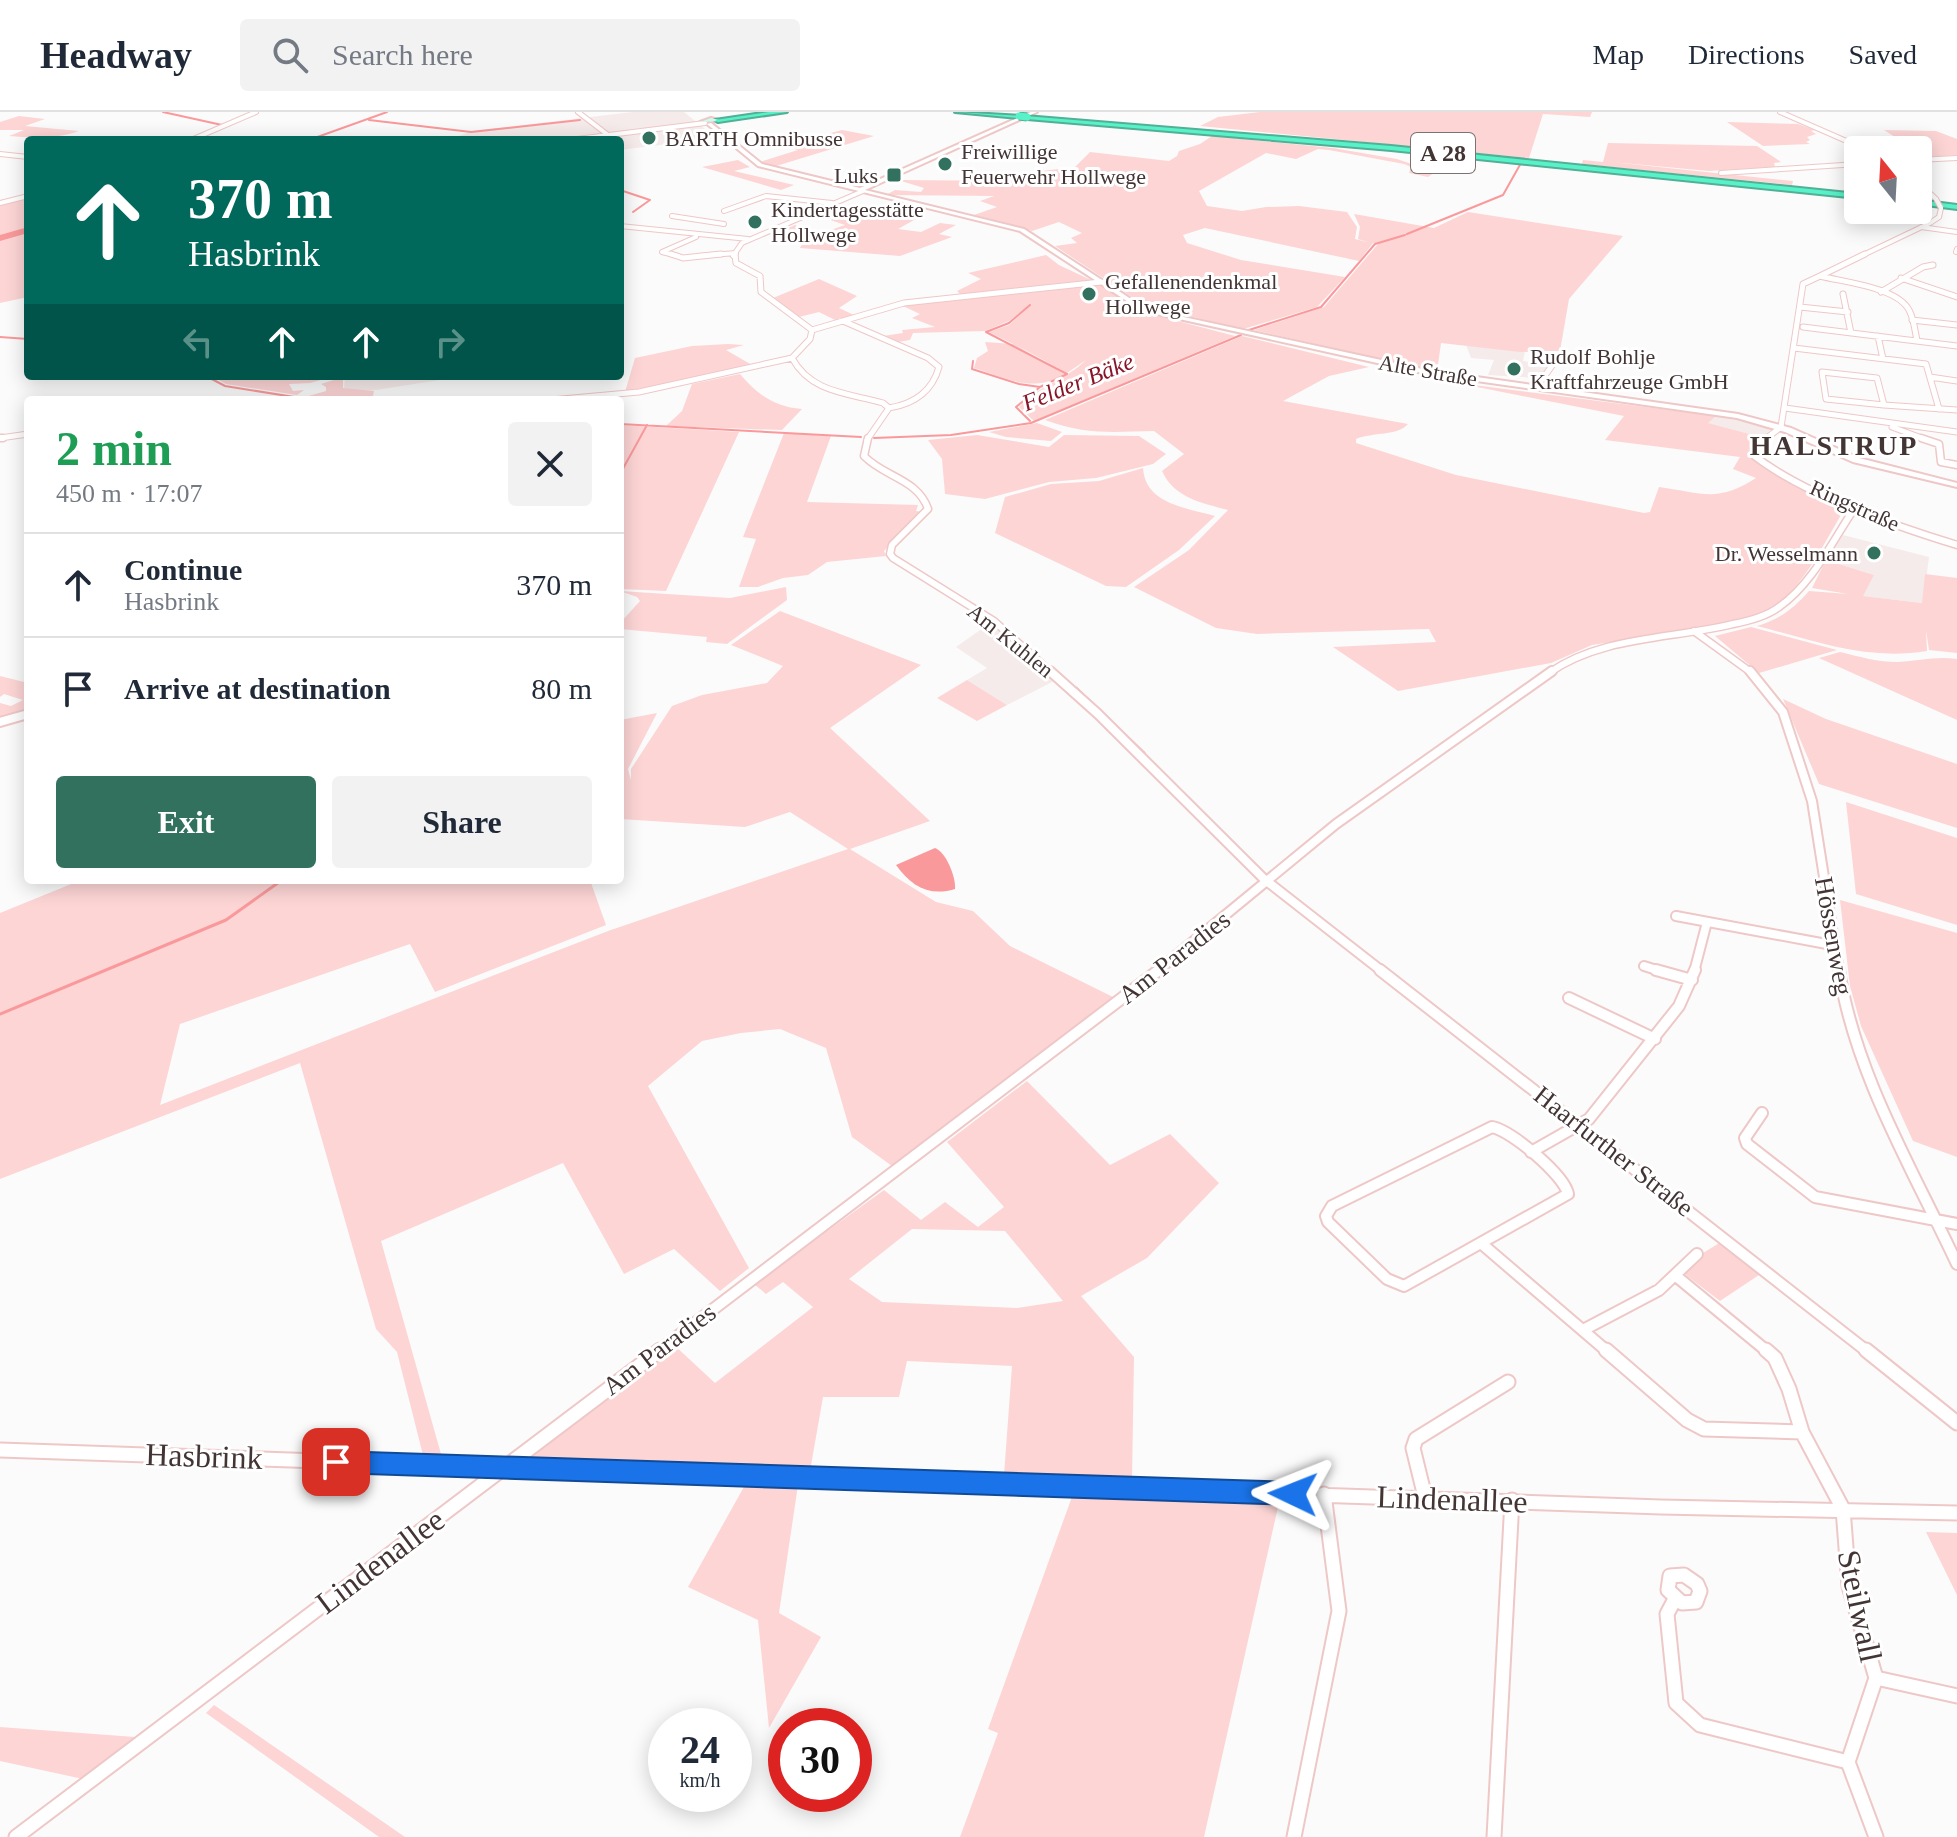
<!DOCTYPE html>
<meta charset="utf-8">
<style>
:root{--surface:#fff;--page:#f2f2f3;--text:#1f2937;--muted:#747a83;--line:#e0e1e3;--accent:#32715e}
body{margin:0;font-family:Georgia,serif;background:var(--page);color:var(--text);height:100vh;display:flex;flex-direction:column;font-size:30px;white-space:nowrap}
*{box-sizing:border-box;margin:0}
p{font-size:26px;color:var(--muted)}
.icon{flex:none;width:44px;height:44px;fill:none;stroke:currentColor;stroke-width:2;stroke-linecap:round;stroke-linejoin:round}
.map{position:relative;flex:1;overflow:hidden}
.drawer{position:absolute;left:24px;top:284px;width:600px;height:488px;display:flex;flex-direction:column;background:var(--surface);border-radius:8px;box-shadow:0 4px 20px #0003}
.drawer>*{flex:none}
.top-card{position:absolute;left:24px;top:24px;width:600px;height:244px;border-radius:8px;box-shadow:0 4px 20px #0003;background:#00695c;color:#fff;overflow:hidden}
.needle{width:52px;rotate:342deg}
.tools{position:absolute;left:1844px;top:24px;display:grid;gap:16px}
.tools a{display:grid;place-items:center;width:88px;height:88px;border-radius:8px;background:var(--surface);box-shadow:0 4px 20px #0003;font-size:40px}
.speed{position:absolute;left:648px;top:1596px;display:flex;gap:16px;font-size:40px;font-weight:700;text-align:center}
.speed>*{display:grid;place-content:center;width:104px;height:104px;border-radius:50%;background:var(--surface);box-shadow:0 4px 20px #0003;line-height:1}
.speed small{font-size:20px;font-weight:400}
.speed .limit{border:12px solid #d22;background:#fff;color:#111}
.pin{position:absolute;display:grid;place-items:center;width:68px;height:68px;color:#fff;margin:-34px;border-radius:16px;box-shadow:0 4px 12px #0006}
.me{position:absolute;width:88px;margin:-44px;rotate:272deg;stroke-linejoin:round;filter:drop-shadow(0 0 6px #0008)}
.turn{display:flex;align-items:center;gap:28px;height:168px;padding:0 32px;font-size:36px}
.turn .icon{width:104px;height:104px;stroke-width:2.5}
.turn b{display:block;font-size:56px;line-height:68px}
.lanes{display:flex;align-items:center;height:76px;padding:0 32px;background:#0003;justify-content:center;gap:40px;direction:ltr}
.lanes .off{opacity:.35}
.round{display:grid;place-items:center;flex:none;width:84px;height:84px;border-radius:8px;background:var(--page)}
.summary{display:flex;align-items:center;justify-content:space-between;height:136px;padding:0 32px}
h1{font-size:48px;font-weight:800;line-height:60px;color:#1e9e55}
.action{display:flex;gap:16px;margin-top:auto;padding:16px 32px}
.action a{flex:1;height:92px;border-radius:8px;background:var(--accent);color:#fff;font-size:32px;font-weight:800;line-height:92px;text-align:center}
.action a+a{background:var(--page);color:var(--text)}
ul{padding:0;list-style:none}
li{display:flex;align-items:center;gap:24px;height:104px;padding:0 32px;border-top:2px solid var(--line)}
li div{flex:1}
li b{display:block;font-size:30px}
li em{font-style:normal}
header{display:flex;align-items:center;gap:48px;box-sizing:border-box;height:112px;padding:0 40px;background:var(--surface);border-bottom:2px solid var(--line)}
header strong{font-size:38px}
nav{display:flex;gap:44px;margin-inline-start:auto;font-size:28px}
.search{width:560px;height:72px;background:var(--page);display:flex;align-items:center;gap:20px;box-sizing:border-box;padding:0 28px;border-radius:8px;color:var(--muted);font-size:30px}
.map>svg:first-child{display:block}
</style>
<header>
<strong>Headway</strong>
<div class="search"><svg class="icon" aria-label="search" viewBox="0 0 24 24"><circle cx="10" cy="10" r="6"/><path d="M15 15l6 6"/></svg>Search here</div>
<nav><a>Map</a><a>Directions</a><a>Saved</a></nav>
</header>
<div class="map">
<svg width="1957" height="1725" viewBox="0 0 1957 1725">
<rect width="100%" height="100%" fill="#fbfbfb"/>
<path fill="#f5ebea" d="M633 0H684L716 26 620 38V28L453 26 473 19Z
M1466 233 1525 239 1523 249 1551 253 1538 266 1488 263 1494 248 1471 246Z
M352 264H465L376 278 355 279 344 276 345 266Z
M1716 304 1746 308 1774 316 1761 325 1707 311Z
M1843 423 1929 445 1923 491 1862 484 1874 463 1826 448Z
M990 511 1020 537 1054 569 1007 593 967 568 987 556 956 535Z"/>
<path fill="#fdd5d5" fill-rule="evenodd" d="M1260 0H1592L1590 5 1543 2 1529 46 1200 14 1218 5Z
M19 4 45 7 25 14 79 19C57 27 32 26 9 24L24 18H0V10Z
M1727 10 1798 12 1815 18 1811 19 1816 22 1807 25 1810 28 1806 30 1810 32 1763 34Z
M842 18 874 24 773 55 760 50 798 38 783 34Z
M1884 18 1936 19 1957 27V43L1918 46V38H1873L1849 28 1895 25Z
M1212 24 1333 36 1397 47 1435 60 1428 65 1409 61 1411 55 1404 52 1329 38 1318 37 1296 47 1266 41 1199 79 1207 94 1242 99 1266 95 1299 94 1347 100 1357 115 1355 127 1367 130 1358 127 1360 115 1354 102 1434 116 1468 100 1623 124 1569 187 1560 239 1520 240 1441 231 1437 260 1254 218 1324 195 1378 132 1373 131 1359 149 1205 116 1183 123 1187 131 1241 148 1345 165 1317 195 1243 217 1144 193 1055 134 1077 131 1071 126 1082 121 1059 110 1032 119 974 103 997 95 980 89 994 84 886 83 895 78 921 80 924 76 898 68 1027 69 1018 65V62L1075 55 1090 40 1169 49 1177 44 1179 39 1200 32Z
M1608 31 1757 34 1781 50 1774 51 1775 55 1709 59 1611 50 1793 69 1792 73 1582 52 1583 48 1603 50Z
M738 48 750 55 734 59 794 73 781 78 702 55Z
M28 82V185L0 191V88Z
M867 93 880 96 879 100 923 103 898 117 921 120 940 111 956 113 939 122 952 125 900 144 800 136 807 124 784 118 795 113 825 120 845 113 813 102 823 98 845 101Z
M1046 143 1059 153 1093 169 961 183 957 179 981 167 968 161Z
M819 167 857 184 839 196 854 203 835 208 819 200 799 205 773 186Z
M1096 171 1147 201 1235 224 1034 309 1019 295C1037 274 1066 268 1086 248L1067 261 1016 233 1064 262C1033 282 1007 266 974 256L977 246 988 239 985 230 1013 232 989 220 1009 213 1033 191 1009 209 985 219 913 221 910 228 898 230 883 224 903 221 902 218 935 215 912 206 920 202 903 194 907 193Z
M1242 224 1369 255 1329 264 1283 289 1408 312C1398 324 1373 320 1356 327V331L1456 363 1644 401 1650 400 1659 375C1703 381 1717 391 1756 366L1733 357 1740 345 1605 328 1624 304 1467 273H1474L1716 304 1708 311 1761 325 1748 338 1755 349 1768 358 1847 393C1824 430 1803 480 1764 501L1691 518 1592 533 1551 551 1398 579 1333 535 1436 530 1429 517 1257 522 1216 516 1134 475 1189 438 1228 398C1202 391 1174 386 1162 359L1184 342 1154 319C1112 320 1085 323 1045 308Z
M728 232 744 233 726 238 752 253 625 280 635 246 692 234Z
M740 262C757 282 774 295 802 297L782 318 666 314 682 299 692 272Z
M212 264H335L310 271 289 272 293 279 304 278 297 283 226 272Z
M343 265V276L374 279 372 288 305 285 326 279V275L321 272Z
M1037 311 1062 320 1051 329 1006 325 989 320Z
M620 313 739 320 666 479 620 477Z
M784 321 831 324 807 390 918 393 916 399 922 400 884 439 886 444 827 450 808 463 783 466 758 475H739L756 427 743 425Z
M977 323 1049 335 1064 323 1139 324 1166 342 1153 352 1096 366 1049 370 985 387 945 382 942 347 928 328Z
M1143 356C1145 392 1187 396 1215 404L1179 438 1126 475 1106 474 995 421 1005 385 1051 372 1099 369Z
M1826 448 1874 463 1863 484 1922 491 1925 462 1957 466V541L1929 538 1926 518 1927 539C1866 549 1816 529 1757 514 1780 507 1793 497 1809 479L1848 482 1812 476Z
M786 475 787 488 727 532 706 530 707 525 620 517V511L640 489 637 485 620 479 730 486Z
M780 499 921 553 830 616 930 709 850 737 936 790 973 799 1010 834 1115 886 892 1054 852 1025 826 936 780 917 741 921 702 929 648 974 749 1156 720 1179 674 1137 624 1162 563 1051 381 1129 441 1342 423 1343 397 1240 376 1217 300 951 0 1067V801L81 768H590L606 813 435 880 410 832 180 912 160 993 608 819 848 737 790 700 745 715 620 707V608L657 601 628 657 631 668V657L672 594 702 583 767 571 783 554 731 533Z
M1751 515 1837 538 1759 561 1715 524Z
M1840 540C1860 545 1878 550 1898 550 1919 549 1936 544 1957 547V608L1819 546Z
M0 564 28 571V599L0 607V591L11 594 23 588 4 582 0 585Z
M967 568 1007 593 977 609 937 586Z
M1783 587 1826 607 1957 652V716L1819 672Z
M1846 690 1957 726V813L1856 782Z
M1840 788 1957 821V1045L1913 1029 1861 914 1850 874Z
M1027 969 1110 1053 1170 1022 1219 1071 1147 1146 1081 1184 1134 1245 1132 1368 1004 1363 1012 1254 907 1249 899 1285H823L810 1359 519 1349 673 1232 715 1271 813 1195 783 1170 766 1182 754 1172 884 1078 921 1108 945 1090 978 1115 1004 1095 947 1030ZM912 1117 1005 1119 1063 1189 1017 1196 882 1190 849 1167Z
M1721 1130 1762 1161 1720 1189 1686 1163 1685 1152Z
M745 1373H798L779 1501 821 1525 769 1616 758 1508 688 1475Z
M1086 1380 1280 1386 1204 1725H960L998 1621 988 1617 1073 1382Z
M1926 1420 1957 1421V1483L1955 1479Z
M214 1593 405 1725H379L206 1601Z
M0 1615 135 1625 83 1667 0 1649Z"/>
<path fill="#fa999b" d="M935 736C946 740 956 765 955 777 929 785 911 774 896 753Z"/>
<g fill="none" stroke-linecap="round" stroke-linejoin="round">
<path stroke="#fa999b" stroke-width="2" d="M163 0 222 13
M369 8 471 20 580 8
M309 28 387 0
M620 78 650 88 633 100
M1407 122 1503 83 1521 51
M1030 193 1009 211 986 220 1067 262 1040 275
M1249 218 1321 195 1375 132 1405 123
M0 225 28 227
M973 249 972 257 1019 272 1040 275 1016 295 1030 309
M206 264 225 274 313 288
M620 312 861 325
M874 326 951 323 1031 311 1241 223
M620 362 647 313"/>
<path stroke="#fa999b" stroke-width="3" d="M1076 576 1144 641
M0 902 226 808 282 768"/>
<path fill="#fa999b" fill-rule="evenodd" d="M28 115V121L0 129V123Z"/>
<g stroke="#eec8c7" stroke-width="6">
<path id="minor-far5" d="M578 0 608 23
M1780 0 1867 38
M191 28 256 0
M569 28 705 11
M0 42 28 45
M1918 48 1957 46
M1721 61 1858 52
M1918 70 1936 87
M0 91 28 84
M724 99 766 84 832 91
M672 104 724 112
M620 114 748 127
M1921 115 1957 120
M1956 140 1957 137
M678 144 662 140 696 125
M699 144 736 141
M733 144 742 131 863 79
M1861 144 1930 111 1939 105 1941 96"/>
</g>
<g stroke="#eec8c7" stroke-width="7">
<path id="minor-far4" d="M671 142 683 146 721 142
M735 142 736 151 760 164 761 180 812 218
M1865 142 1820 164C1843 170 1897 175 1909 198 1914 207 1915 219 1917 229
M1901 166 1957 185
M1881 180 1923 155 1933 153
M1843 182 1851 221
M1800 195 1848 200
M1912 208 1957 213
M1803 215 1957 234
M812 218 904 191 1101 170
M1878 224 1883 247
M1794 236 1926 252 1939 297
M792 246C811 281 848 281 883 291L889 296C914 292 932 280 939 255L928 246 843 209
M792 246 810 227 812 218
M1822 260 1877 266 1884 293 1826 287Z
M1930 265 1957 269
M1536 276 1559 244
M551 288 639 280 792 246
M1884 293 1957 298
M1785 296 1957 320
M1892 315 1927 328
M0 326 28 322
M867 328 889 296
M1764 328 1781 315 1803 172 1820 164"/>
</g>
<g stroke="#eec8c7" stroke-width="9">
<path id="minor-far3" d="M0 326H3
M868 326 864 344C884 365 918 367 928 397L892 433 890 442 893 446 994 509 1052 561
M1767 326 1755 334 1752 342C1802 382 1895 414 1957 433
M1921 326 1939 332 1941 350 1957 353
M1694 519 1752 561
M1549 561C1601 524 1673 527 1733 512 1749 509 1766 505 1779 495 1812 472 1832 430 1854 397L1860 395"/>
</g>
<g stroke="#eec8c7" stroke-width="12">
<path id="minor-far2" d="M1050 559 1098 602 1264 767 1383 860
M1750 559 1783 600 1812 689 1839 860
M0 610 28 602
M1676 804 1832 833
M1644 854 1663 860
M1156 860 1336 712 1552 559
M1694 860 1707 810"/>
</g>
<g stroke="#eec8c7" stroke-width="14">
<path id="minor-far1" d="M1380 858 1868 1240
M1656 858 1692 868
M1839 858C1855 962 1913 1058 1957 1152
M1569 886 1655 927
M1762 1001 1745 1026 1747 1032 1815 1085 1957 1112
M1492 1015C1512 1019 1564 1063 1568 1082L1404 1174 1387 1167 1328 1110 1326 1104 1332 1094Z
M1531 1040 1589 1007 1679 894 1695 858
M1482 1132 1608 1240
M1676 1164 1768 1240
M1585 1217 1659 1178 1697 1142
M657 1240 1159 858"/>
</g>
<g stroke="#eec8c7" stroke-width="17">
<path id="minor" d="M1606 1238 1687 1308 1704 1317 1802 1320
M1766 1238 1775 1246 1789 1277 1802 1320 1843 1397 1849 1474 1876 1566 1848 1650 1876 1725
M1866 1238 1957 1311
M0 1338 1661 1395 1957 1401
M1425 1385 1413 1336 1416 1327 1508 1270
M1684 1463 1697 1472 1700 1479 1696 1490 1682 1491 1668 1478 1670 1464Z
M1675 1487 1667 1502 1676 1591 1700 1613 1848 1650
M1876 1566 1957 1584
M16 1725 660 1238
M1294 1725 1339 1499 1324 1382
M1494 1725 1512 1388"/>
</g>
<g stroke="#eec8c7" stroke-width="4">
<path id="tertiary" d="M1031 0H1037L865 78 1024 117 1137 191 1156 199 1427 258 1738 302 1791 316 1859 346 1957 371V375L1853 350 1785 320 1737 306 1427 262 1152 201 1133 193 1020 119 758 54 707 12 711 11 762 52 860 76Z"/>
</g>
<g stroke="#eec8c7" stroke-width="4">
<path id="secondary" d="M711 6 723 9 700 10Z"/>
</g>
<g stroke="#51b095" stroke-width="4">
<path id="motorway" d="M769 0H787L718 10 715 8Z
M955 0 1022 4 1019 6Z
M1025 4 1391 34 1858 82V86L1391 38 1027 7Z
M1918 88 1957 93V97L1918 92Z"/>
</g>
<use href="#minor-far5" stroke="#fff" stroke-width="4"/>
<use href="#minor-far4" stroke="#fff" stroke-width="5"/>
<use href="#minor-far3" stroke="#fff" stroke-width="6"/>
<use href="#minor-far2" stroke="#fff" stroke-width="8"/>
<use href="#minor-far1" stroke="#fff" stroke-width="10"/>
<use href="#minor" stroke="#fff" stroke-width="13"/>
<use href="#tertiary" fill="#fff" fill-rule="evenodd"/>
<use href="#secondary" fill="#cdfbee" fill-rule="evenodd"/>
<use href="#motorway" fill="#58f2c8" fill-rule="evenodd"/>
<g stroke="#eec8c7" stroke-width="6" stroke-linecap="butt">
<path id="minor-bridge" d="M1936 87 1941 96"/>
</g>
<g stroke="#51b095" stroke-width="9" stroke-linecap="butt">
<path id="motorway-bridge" d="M1019 4 1027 5"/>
</g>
<use href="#minor-bridge" stroke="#fff" stroke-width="4"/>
<use href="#motorway-bridge" stroke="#58f2c8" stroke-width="7"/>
</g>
<path fill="#1a73e8" stroke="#114b97" stroke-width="2" d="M336 1339 1293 1370 1302 1374 1306 1382 1302 1390 1293 1393 336 1361 327 1357 323 1350 327 1342Z"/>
<g fill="#32715e" stroke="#fff" stroke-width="3">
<circle cx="649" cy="26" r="8"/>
<circle cx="945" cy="52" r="8"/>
<rect x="886" y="55" width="16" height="16" rx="4"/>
<circle cx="755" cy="110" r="8"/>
<circle cx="1089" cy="182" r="8"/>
<circle cx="1514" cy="257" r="8"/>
<circle cx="1874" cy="441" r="8"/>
</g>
<g text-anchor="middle" stroke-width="6" stroke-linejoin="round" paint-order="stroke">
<g font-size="22" fill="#443535" stroke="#fff" text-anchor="start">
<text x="665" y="34">BARTH Omnibusse</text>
<text x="961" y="47">Freiwillige<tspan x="961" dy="25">Feuerwehr Hollwege</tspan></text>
<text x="878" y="71" text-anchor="end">Luks</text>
<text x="771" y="105">Kindertagesstätte<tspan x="771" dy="25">Hollwege</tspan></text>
<text x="1105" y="177">Gefallenendenkmal<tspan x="1105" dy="25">Hollwege</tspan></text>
<text x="1530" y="252">Rudolf Bohlje<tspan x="1530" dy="25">Kraftfahrzeuge GmbH</tspan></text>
<text x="1858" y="449" text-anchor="end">Dr. Wesselmann</text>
</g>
<g font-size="22" fill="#443535" stroke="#fff">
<text transform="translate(1428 258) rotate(10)" y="8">Alte Straße</text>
<text transform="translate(1855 393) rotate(24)" y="8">Ringstraße</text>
<text transform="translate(1011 528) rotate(39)" y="8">Am Kuhlen</text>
</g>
<rect fill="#fff" stroke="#7c7272" stroke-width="2" x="1411" y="21" width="64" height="40" rx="6"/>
<g font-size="24" font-weight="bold" fill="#443535">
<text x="1443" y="49">A 28</text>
</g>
<g font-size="24" font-style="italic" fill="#881628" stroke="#fff">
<text transform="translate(1078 270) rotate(-22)" y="8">Felder Bäke</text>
</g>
<g font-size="26" fill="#443535" stroke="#fff">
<text transform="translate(1834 824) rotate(80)" y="9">Hössenweg</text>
<text transform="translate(1174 845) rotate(-38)" y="9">Am Paradies</text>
<text transform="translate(1614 1039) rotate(38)" y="9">Haarfurther Straße</text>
<text transform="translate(659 1237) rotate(-37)" y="9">Am Paradies</text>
</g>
<g font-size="28" font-weight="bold" letter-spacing="2" fill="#443535" stroke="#fff">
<text x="1834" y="343">HALSTRUP</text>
</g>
<g font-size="32" fill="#443535" stroke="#fff">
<text transform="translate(204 1344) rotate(2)" y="11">Hasbrink</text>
<text transform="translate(1452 1387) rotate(2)" y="11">Lindenallee</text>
<text transform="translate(380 1449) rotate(-37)" y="11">Lindenallee</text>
<text transform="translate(1860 1494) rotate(78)" y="11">Steilwall</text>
</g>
</g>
</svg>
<div class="tools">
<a><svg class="needle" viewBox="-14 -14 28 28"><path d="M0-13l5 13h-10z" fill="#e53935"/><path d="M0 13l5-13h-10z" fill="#747a83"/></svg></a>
</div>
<div class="speed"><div>24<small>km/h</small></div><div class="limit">30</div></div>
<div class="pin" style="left:336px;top:1350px;background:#d93025"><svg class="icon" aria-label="arrive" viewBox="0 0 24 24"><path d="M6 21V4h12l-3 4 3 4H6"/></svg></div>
<svg class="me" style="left:1293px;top:1382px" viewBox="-20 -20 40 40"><path d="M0-17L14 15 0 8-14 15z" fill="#1a73e8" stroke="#fff" stroke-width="4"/></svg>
<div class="top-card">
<div class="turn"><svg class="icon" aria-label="ahead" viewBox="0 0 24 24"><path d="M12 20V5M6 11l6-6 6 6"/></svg><div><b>370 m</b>Hasbrink</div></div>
<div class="lanes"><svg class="icon off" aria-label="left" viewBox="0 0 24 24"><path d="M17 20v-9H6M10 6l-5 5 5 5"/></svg><svg class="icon" aria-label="ahead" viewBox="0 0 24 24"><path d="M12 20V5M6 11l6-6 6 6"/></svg><svg class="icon" aria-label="ahead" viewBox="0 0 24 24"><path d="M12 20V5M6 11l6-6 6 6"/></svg><svg class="icon off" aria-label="right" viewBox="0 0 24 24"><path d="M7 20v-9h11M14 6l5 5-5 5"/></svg></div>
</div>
<section class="drawer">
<div class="summary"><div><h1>2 min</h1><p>450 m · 17:07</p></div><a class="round"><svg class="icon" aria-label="close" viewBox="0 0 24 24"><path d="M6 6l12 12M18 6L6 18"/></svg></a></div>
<ul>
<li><svg class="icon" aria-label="ahead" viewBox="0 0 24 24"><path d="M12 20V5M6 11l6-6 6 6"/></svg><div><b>Continue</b><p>Hasbrink</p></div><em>370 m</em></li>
<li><svg class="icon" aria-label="arrive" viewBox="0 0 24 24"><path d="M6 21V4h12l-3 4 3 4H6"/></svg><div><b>Arrive at destination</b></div><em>80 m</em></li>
</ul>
<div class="action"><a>Exit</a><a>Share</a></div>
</section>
</div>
